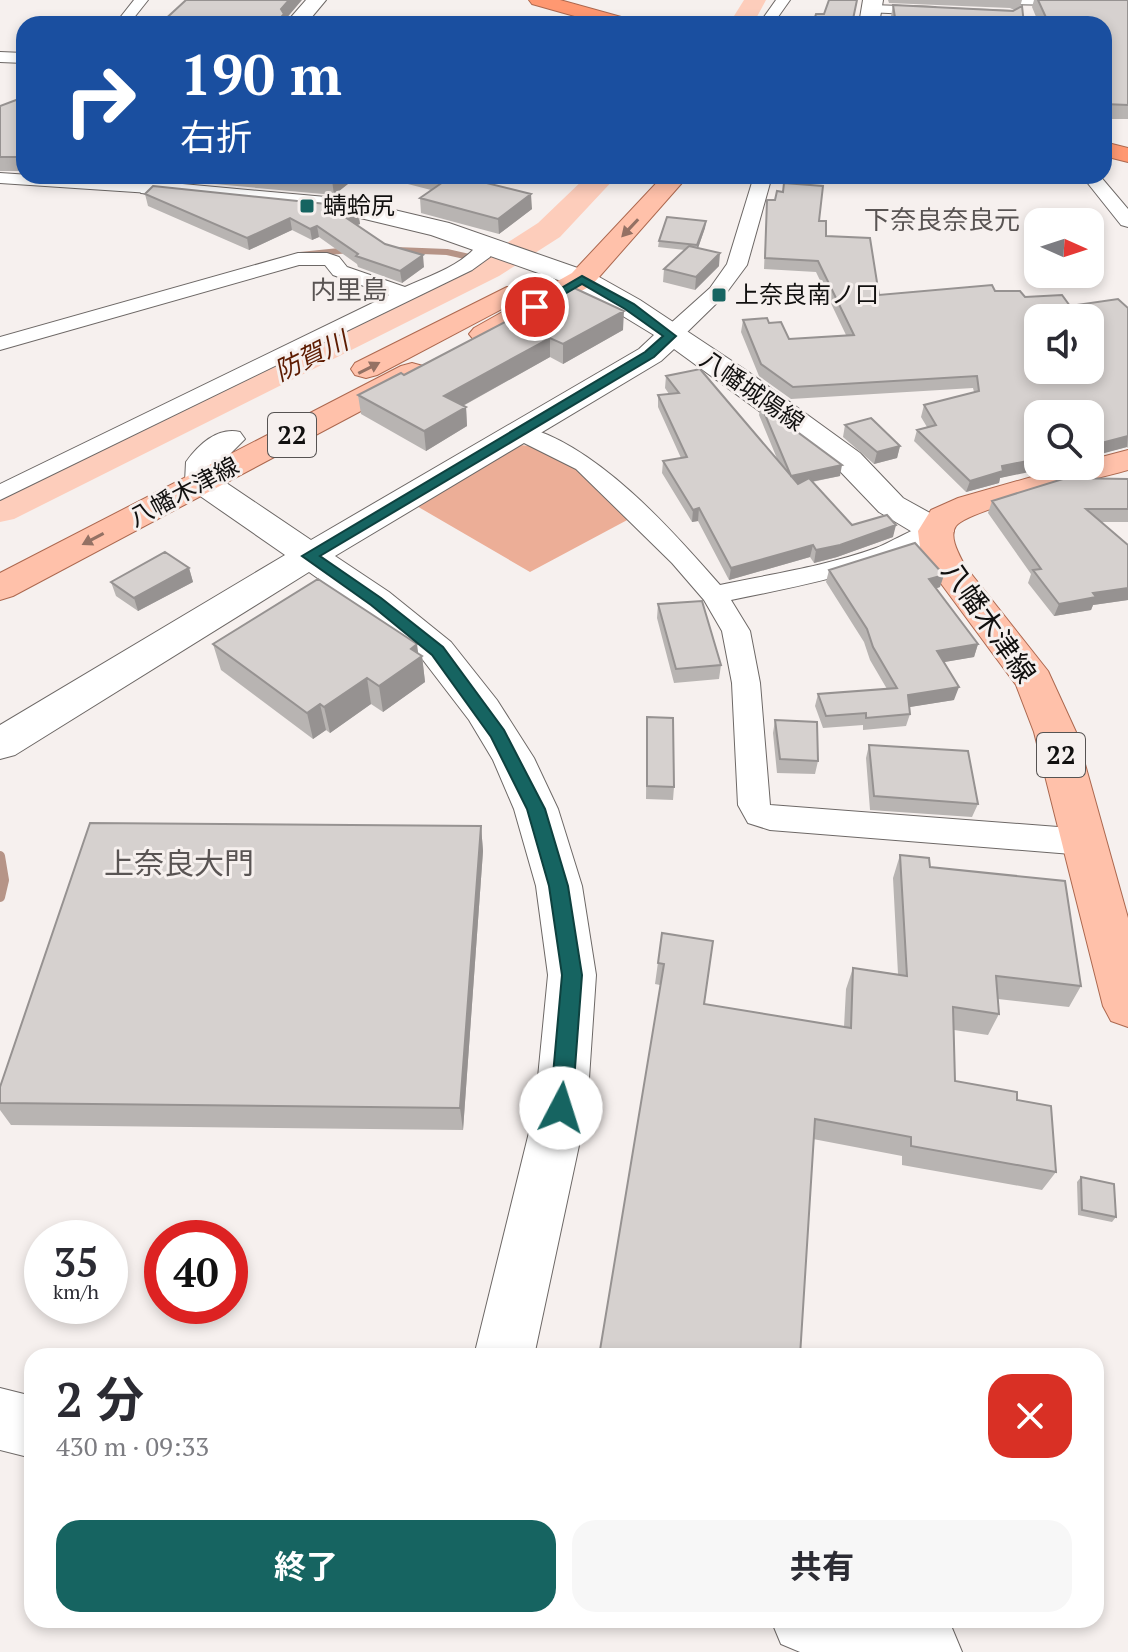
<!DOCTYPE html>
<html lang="ja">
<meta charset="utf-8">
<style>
:root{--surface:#fff;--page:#f7f7f7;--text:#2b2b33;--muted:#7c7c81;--accent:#166461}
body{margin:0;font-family:"PT Serif","Noto Sans JP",serif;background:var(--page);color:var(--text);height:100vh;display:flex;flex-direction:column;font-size:30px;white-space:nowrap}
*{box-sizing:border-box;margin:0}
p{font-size:26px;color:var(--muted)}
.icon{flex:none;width:44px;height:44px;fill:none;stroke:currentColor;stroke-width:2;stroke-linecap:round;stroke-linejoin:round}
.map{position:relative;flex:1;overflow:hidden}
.side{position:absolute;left:24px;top:1348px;width:1080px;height:280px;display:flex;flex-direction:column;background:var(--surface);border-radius:24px;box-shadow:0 4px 12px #0003}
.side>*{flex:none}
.guide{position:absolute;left:16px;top:16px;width:1096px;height:168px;border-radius:24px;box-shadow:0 4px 12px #0003;background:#1a4fa0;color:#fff;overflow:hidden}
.needle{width:52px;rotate:93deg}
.fabs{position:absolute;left:1024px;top:208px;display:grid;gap:16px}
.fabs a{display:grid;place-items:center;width:80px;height:80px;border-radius:16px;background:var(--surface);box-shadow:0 4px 12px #0003;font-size:40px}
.speed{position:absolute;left:24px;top:1220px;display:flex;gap:16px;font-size:40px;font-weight:700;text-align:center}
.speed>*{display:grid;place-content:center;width:104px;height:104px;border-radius:50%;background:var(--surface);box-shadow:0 4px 12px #0003;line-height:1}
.speed small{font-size:20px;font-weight:400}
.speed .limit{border:12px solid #d22;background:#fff;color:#111}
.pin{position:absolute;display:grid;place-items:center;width:68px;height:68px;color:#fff;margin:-34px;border:4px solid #fff;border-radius:50%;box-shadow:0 2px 8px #0007}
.me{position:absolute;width:88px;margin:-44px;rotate:5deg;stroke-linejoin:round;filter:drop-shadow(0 0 6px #0008)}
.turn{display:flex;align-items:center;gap:28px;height:168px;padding:0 32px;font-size:36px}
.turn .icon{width:104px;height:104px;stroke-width:2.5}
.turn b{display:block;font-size:56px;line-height:68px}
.round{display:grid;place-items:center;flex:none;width:84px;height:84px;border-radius:24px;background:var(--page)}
.overview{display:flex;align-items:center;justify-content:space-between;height:136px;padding:0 32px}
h1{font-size:48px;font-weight:700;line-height:60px}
.button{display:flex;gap:16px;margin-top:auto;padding:16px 32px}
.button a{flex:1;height:92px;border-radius:24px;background:var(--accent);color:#fff;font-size:32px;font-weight:700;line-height:92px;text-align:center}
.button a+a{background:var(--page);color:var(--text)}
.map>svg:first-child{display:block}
</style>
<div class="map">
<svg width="1128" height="1652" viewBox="0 0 1128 1652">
<rect width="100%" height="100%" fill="#f6f0ee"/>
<path fill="#ecae97" d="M520 445C568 447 600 485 631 518L530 572 415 505Z"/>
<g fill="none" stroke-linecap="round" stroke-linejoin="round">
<path stroke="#b69487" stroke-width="6" d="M396 250 447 252 496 263
M300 255 349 250"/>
<path stroke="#b69487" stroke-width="10" d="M0 856 4 880 0 897"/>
<path fill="#fdcdbb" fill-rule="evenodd" d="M744 0H766L753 24H729Z
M587 176H617L560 237 499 276 14 519 0 522V494L477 262 538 223Z"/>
<g stroke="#6d6866" stroke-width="2">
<path id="street" d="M134 0H148L129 24H115Z
M776 0H790L773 24H759Z
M995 0H1128V6L1002 4Z
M870 5 935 7 942 11 935 15 865 12V6Z
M0 52 24 53V63L0 62Z
M0 173 150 183 159 188 150 193 0 183Z
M754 176H772L747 265 724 296 678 341H662L659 336 662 331 710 288 727 264Z
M1082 176H1100L1128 209V227L1121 225Z
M488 238 498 244 490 257 472 270 0 500V484L389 295 333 275 325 265H299L0 350V337L298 253H327L339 257 347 267 405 287C431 275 465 265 481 240Z
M522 426C596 444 671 529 720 585 772 574 826 566 876 548 897 540 923 520 945 525L949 531 945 537C877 571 805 585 731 600L750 631 760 683 770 805 1084 829 1095 833 1100 842 1095 851 1084 855 770 830 748 823 738 805 732 683 722 631 704 600 672 563 576 469 514 438 510 433 514 428Z"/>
</g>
<g stroke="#6d6866" stroke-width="2">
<path id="secondary" d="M306 0H326L306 24H285Z
M863 0H883L879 24H859Z
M150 181 348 199 449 223 592 273 640 300 747 371 860 453 903 498 948 523 954 531 948 539 936 542 924 539 879 512 836 467 674 349 661 361 335 556 389 592 451 642 497 700 534 758 558 809 582 886 596 975 587 1108 534 1356H474L535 1108 548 975 536 886 514 809 493 760 469 720 423 660 363 610 309 572 15 755 0 759V725L285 555 190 489 185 482 186 462C199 444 218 427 240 432L245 439 219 465V478L311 540 639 349 654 335 572 285 431 235 348 215 141 193 138 188 141 183Z
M0 1388 32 1396V1458L0 1450Z
M771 1620H934L952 1628 962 1652H800L781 1644Z"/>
</g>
<g stroke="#ac684f" stroke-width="2">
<path id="primary" d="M663 176H688L592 285 494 340 484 343 474 340 469 334 474 328 572 273Z
M507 287 517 289 521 295 517 301 377 375 366 378 355 375 351 369 355 363Z
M412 363 423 366 427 372 423 378 13 596 0 600V573L401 366Z
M1128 450V470C1100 478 969 509 956 526 948 537 960 556 965 566L1048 671 1076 732 1128 918V1027L1111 1021 1103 1006 1034 732 1016 685 931 570 920 547 918 531 931 510 958 498 1070 466H1090V460Z"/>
</g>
<g stroke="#ac684f" stroke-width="2">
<path id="highway" d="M529 0H560L632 20 635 24H603L532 4Z
M1104 142 1128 148V162L1104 156Z"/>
</g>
<use href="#street" fill="#fff" fill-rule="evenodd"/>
<use href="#secondary" fill="#fff" fill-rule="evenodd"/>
<use href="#primary" fill="#ffc1aa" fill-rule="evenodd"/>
<use href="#highway" fill="#ff9871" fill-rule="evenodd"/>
</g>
<path fill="#b8b4b2" d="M888 0H1022L1020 7 1024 24H892L891 16 893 5 1014 10 1010 8 889 3Z
M1034 0H1128V119H1104V24H1039L1032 7Z
M0 106 20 171H0Z
M90 176H117L115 178Z
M170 176H358L334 195 171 180Z
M377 176H487L481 182 532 209 499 234 421 213 420 198 431 190Z
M145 194 358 212 360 224 357 225 385 244 424 267 402 283 358 267 357 264 319 237 312 240 292 230 249 250 148 206Z
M767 200 819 221 826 236 879 295 995 291 1070 306 1128 308V448L1127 447 1000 478 999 483 966 492 914 441 917 430 927 427 921 417 924 405 974 392 973 388 791 399 759 376 741 332 743 320 769 323 789 339 846 335 816 272 764 269Z
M706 221 705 228 698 248 719 266 695 290 663 282 664 269 685 250 658 247 659 241Z
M572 287 623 330 563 364 550 357 463 406 466 407 467 426 426 451 361 414 358 395 404 375Z
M666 376 778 461 759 415 761 405 840 476 812 482 852 525 893 537 837 557 814 563 810 557 729 580 698 521 692 522 662 473 663 461 681 458 658 407V395L669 394 665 388Z
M845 425 900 446 897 458 874 464 843 437Z
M1128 479V522H1101L1128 545V600L1093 605 1091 610 1054 616 1028 583 1031 574 988 513 992 501Z
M189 568 193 582 138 611 116 596 111 582Z
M829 570 940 587 936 588 978 644 974 657 944 662 954 700 909 707 910 714 906 726 863 730V725L823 728 815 706 818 694 887 689 870 660 864 642 826 582Z
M658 604 721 665 719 679 674 683 657 618Z
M213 644 419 654 422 656 425 682 383 712 371 704 330 733 326 730 313 739 221 670Z
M647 717 674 787 673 800 646 799Z
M775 720 818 761 815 774 777 773 773 733Z
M869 745 978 804 972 817 870 810 866 758Z
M481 826 483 851 463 1130 11 1125 0 1110V1087Z
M900 855 930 867 1081 986 1069 1007 998 999 999 1014 988 1035 954 1030 955 1081 1017 1100 1056 1172 1042 1190 902 1165V1156L813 1139 660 985 655 984 662 933 704 1004 844 1027 846 989 853 968 898 974 893 878Z
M1081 1177 1116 1217 1112 1222 1078 1215 1077 1182Z"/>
<path fill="#969291" d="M289 0H302L285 20V24H275L281 9Z
M24 152V169L20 171 16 157Z
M337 176H358L334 195 332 180Z
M473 176H487L471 193 470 179Z
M531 194 532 209 499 234 498 219Z
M358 212 360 224 347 229 345 217Z
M290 218 292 230 249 250 247 238Z
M706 221 705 228 697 251V245Z
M317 226 319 237 312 240 310 229Z
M720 253 719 266 695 290 696 277Z
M423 255 424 267 402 283 400 271Z
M624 311 623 330 563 364V344Z
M550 338V357L446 415 444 396Z
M466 407 467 426 426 451 424 431Z
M1128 436 1127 447 1090 457V449L1094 445Z
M900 446 897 458 874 464 877 452Z
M1038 459V466H1059L1000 478 999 483 966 492 970 481 1002 466Z
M842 465 840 476 789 486 791 476Z
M699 508 698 521 692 522 693 510Z
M896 525 893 537 837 557 814 563 816 550Z
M813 545 810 557 729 580 731 568Z
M189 568 193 582 138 611 134 598Z
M944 575 940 587 926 592 929 579Z
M1128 588V600L1093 605 1091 610 1054 616 1059 604 1093 593Z
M417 644 419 659 422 656 425 682 383 712 379 686 411 649Z
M978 644 974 657 933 664 937 651Z
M367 678 371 704 330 733 324 707Z
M959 687 954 700 904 708 908 695Z
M320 704 326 730 313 739 307 713Z
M481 826 483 851 463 1130 460 1108Z"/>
<path fill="#d6d1cf" stroke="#969291" stroke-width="2" fill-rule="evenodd" d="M186 0H289L281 9 284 14 275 24H160Z
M829 0H857L852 24H813L816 14H824Z
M1038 0H1128V105L1104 104V24H1049Z
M893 5 1013 11 1022 6 1024 24H896Z
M24 97V152L16 157H0V106Z
M285 176H337L332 180Z
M431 176H473L470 179 531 194 498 219 420 198 446 180Z
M784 183 823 186 819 221H826V236L870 238 879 295 992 285 995 291H1020L1025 297 1062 295 1070 306 1118 299 1128 308V436L1094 445 1090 449V414H1038V459L1002 466 1003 471 970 481 917 430 936 425 924 405 979 391 977 376 793 387 761 364 743 320 767 318 769 323 781 322 789 339 854 335 818 261 765 258 767 200H775L777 191 783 192ZM1038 318H1090V370H1038Z
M153 186 346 206 358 212 345 217 385 244 423 255 400 271 356 256 358 254 317 226 310 229 290 218 247 238 145 194Z
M667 217 706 221 697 245 659 241Z
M689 246 720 253 696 277 664 269Z
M572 287 624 311 563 344 550 338 444 396 466 407 424 431 358 395 401 373 404 375Z
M700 369 798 484 809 478 852 525 887 515 896 525 840 545 816 550 813 545 731 568 699 508 693 510 663 461 687 457 658 395 679 393 666 376Z
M761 405 842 465 791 476Z
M871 418 900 446 877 452 845 425Z
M1066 478 1128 479V509H1086L1128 545V588L1093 593 1096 597 1059 604 1033 570 1041 569 992 501Z
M915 543 944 575 929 579 978 644 937 651 959 687 908 695 910 714 866 718V713L826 716 818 694 897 688 873 647 867 629 829 570Z
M165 552 189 568 134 598 111 582Z
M318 579 417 644 411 649 422 656 379 686 367 678 324 707 320 704 307 713 213 644Z
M702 601 721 665 676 669 658 604Z
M647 717 673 718 674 787 647 786Z
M775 720 817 722 818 761 780 759Z
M869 745 968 751 978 804 874 796Z
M90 823 481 826 460 1108 0 1103V1087Z
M900 855 929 858 930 867 1065 881 1081 986 996 976 999 1014 953 1007 955 1081 1017 1092V1100L1051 1106 1056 1172 911 1146V1137L815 1119 800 1356H599L664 964 658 963 662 933 713 941 704 1004 851 1028 853 968 907 976Z
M1081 1177 1114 1184 1116 1217 1082 1210Z"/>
<defs><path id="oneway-solid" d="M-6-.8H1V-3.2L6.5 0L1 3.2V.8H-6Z" transform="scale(2)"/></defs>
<g fill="#947164">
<use href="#oneway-solid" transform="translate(630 228) rotate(133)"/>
<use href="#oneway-solid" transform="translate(369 368) rotate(-27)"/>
<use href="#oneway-solid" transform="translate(93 539) rotate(152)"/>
</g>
<path fill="#166461" stroke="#0e413f" stroke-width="2" d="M582 276 634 304 676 336 654 357 320 556 381 598 443 647 504 730 545 809 568 886 582 975 572 1108 568 1115 561 1118 553 1115 550 1108 562 975 549 886 527 809 491 737 432 655 371 605 302 556 645 352 663 336 625 309 582 284 539 309 529 307Z"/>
<g fill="#166461" stroke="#f6f0ee" stroke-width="3">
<rect x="299" y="198" width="16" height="16" rx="4"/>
<rect x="711" y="287" width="16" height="16" rx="4"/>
</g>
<g text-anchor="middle" stroke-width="6" stroke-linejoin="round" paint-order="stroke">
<g font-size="24" fill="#11100f" stroke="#f6f0ee" text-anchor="start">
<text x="323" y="214">蜻蛉尻</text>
<text x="735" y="303">上奈良南ノ口</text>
</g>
<g font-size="24" fill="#11100f" stroke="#f6f0ee">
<text transform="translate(752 391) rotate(35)" y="8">八幡城陽線</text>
<text transform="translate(184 492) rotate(-28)" y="8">八幡木津線</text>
</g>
<g font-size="26" fill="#595453" stroke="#f6f0ee">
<text x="942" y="229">下奈良奈良元</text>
<text x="349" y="299">内里島</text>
</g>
<g font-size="26" font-style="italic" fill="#5d1b00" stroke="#f6f0ee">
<text transform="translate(311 356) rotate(-26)" y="9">防賀川</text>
</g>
<g fill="#f6f0ee" stroke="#565352" stroke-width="2">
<rect x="268" y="413" width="48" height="44" rx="6"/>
<rect x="1037" y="733" width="48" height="44" rx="6"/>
</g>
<g font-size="26" font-weight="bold" fill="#11100f">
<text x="292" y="444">22</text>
<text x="1061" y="764">22</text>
</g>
<g font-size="28" fill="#11100f" stroke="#f6f0ee">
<text transform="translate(989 622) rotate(55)" y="10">八幡木津線</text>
</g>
<g font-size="30" fill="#595453" stroke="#f6f0ee">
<text x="179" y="874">上奈良大門</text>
</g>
</g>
</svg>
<div class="fabs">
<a><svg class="needle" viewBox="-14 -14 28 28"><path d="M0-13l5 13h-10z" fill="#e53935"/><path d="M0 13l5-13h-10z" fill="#7c7c81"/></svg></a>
<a><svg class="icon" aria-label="sound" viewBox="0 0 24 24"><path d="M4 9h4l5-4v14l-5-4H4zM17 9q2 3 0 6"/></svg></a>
<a><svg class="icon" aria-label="search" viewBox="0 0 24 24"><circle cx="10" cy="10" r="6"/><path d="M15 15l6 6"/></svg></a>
</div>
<div class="speed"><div>35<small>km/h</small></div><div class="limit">40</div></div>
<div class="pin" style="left:535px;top:307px;background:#d93025"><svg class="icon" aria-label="arrive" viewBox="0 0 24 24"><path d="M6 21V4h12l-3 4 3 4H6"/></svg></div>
<svg class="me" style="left:561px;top:1108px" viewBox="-20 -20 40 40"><circle r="19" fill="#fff"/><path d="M0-13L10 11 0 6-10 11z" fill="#166461"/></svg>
<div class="guide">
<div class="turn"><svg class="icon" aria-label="right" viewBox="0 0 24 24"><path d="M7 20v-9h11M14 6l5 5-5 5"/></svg><div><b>190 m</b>右折</div></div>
</div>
<section class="side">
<div class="overview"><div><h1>2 分</h1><p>430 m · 09:33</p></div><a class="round" style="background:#d93025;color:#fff"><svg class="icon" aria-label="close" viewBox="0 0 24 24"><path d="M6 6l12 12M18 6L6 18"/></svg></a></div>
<div class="button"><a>終了</a><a>共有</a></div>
</section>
</div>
